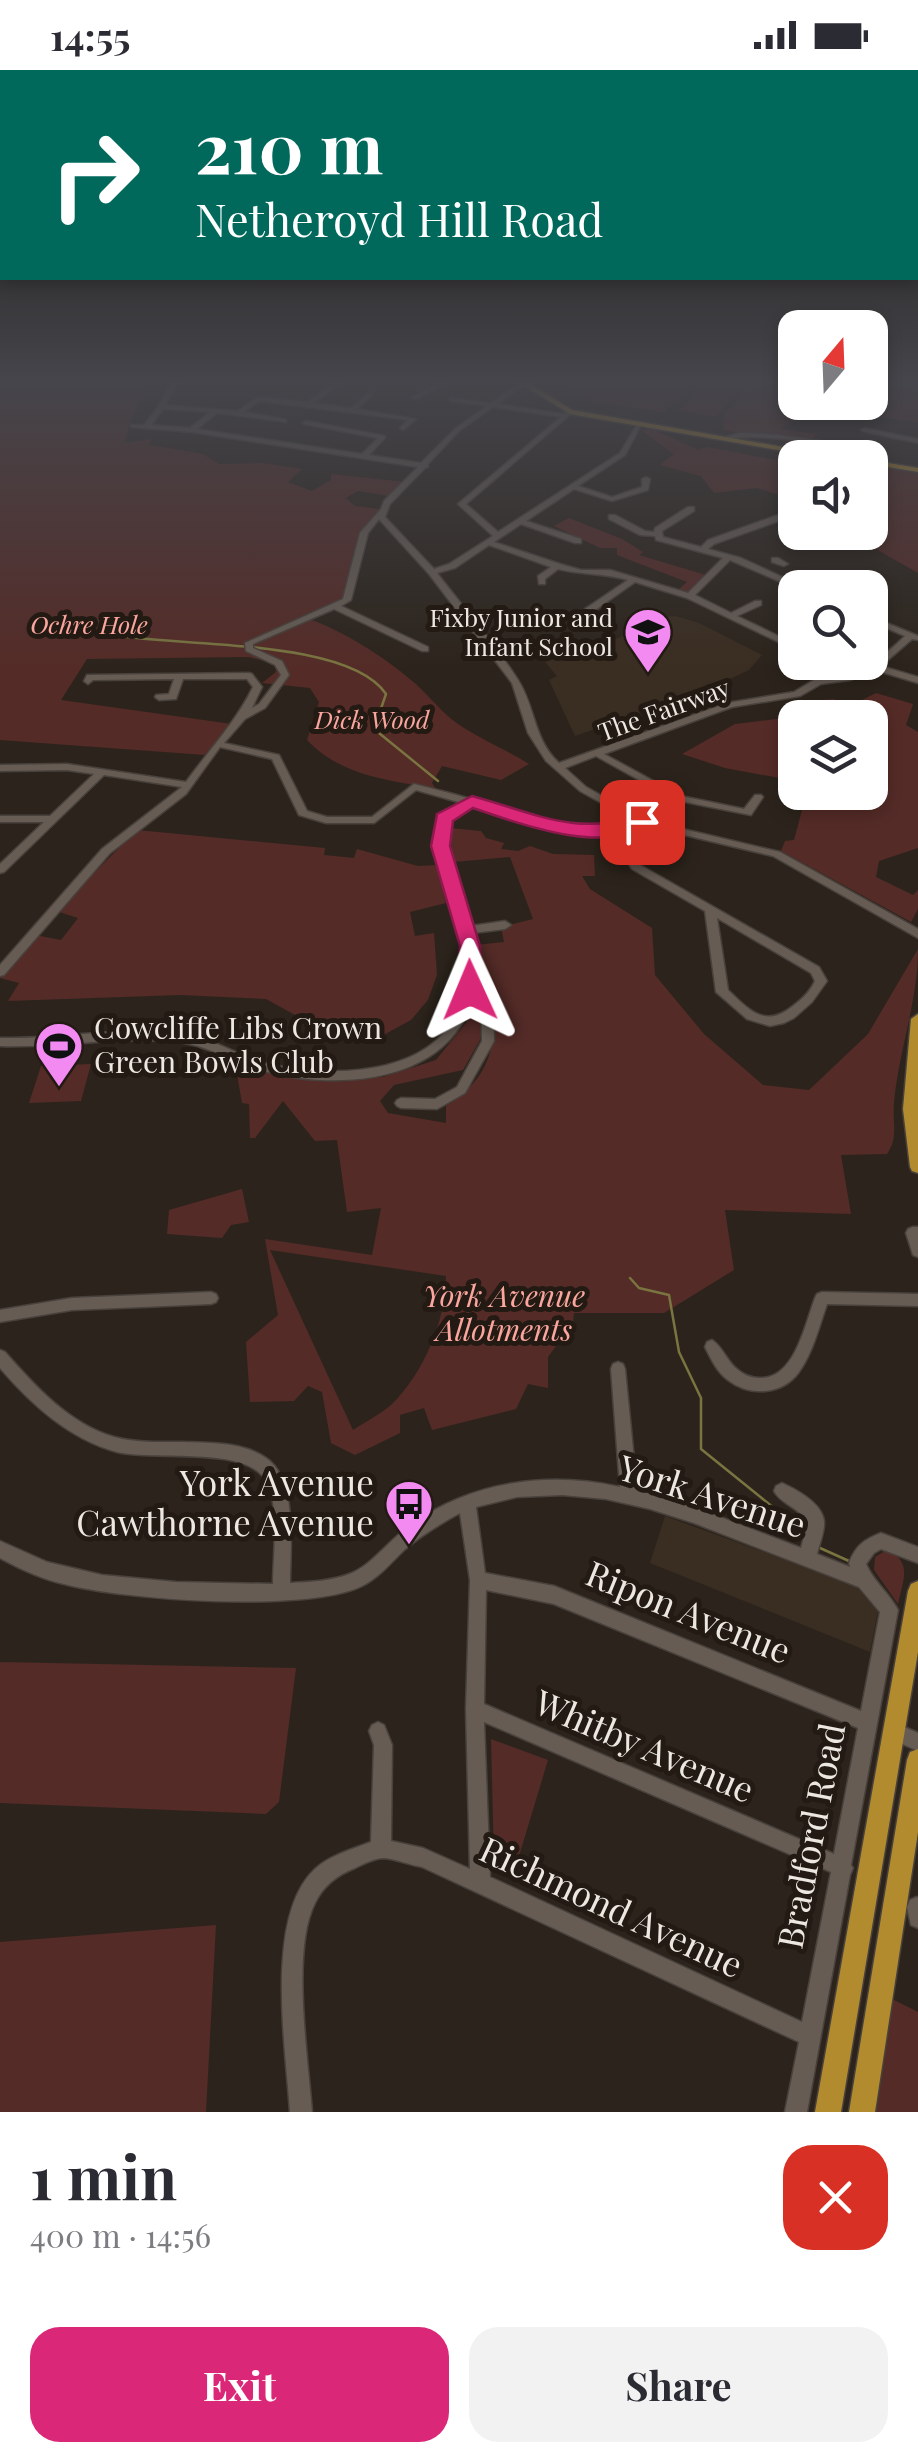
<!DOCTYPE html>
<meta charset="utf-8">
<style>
:root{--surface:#fff;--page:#f2f2f3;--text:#2b2b33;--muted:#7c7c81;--accent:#db2777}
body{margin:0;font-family:"Playfair Display",serif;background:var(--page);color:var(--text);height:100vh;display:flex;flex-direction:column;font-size:38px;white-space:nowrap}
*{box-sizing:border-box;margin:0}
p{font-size:32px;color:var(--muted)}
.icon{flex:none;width:55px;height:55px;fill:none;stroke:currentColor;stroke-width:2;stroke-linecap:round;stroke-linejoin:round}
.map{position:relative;height:2042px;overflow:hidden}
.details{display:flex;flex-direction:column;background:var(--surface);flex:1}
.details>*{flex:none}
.guide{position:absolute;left:0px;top:0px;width:920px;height:210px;box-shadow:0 5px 15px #0003;background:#00695c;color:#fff;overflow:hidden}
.needle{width:65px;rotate:19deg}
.buttons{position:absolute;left:778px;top:240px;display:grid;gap:20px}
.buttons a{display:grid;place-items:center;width:110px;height:110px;border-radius:20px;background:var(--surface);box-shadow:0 5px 15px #0003;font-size:50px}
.pin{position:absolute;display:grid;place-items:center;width:85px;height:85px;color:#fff;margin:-42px;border-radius:20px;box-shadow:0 5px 15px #0006}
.me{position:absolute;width:110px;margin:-55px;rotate:359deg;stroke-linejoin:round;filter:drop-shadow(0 0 8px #0008)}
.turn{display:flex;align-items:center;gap:35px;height:210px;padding:0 30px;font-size:45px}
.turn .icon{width:130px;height:130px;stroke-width:2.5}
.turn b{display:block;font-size:70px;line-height:85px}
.round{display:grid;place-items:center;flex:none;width:105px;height:105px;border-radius:30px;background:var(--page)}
.head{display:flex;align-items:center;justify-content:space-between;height:170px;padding:0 30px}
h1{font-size:60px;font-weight:700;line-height:75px}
.action{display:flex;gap:20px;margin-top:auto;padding:20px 30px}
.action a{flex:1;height:115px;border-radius:30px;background:var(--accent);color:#fff;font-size:40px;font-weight:700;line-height:115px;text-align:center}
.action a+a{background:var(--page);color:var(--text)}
.status{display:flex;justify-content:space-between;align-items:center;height:70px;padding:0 50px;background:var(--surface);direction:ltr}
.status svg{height:28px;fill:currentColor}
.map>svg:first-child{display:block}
</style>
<div class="status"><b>14:55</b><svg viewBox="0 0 49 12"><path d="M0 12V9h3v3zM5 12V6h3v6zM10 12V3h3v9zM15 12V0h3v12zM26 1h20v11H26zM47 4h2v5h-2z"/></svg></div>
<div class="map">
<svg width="918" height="2042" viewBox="0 0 918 2042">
<rect width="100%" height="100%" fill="#2c241c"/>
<path fill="#3a2d21" d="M676 546 699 553 762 585 749 600 715 616 575 666 549 610 557 606 545 592 614 570 662 547Z
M665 1446 855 1515 878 1541 870 1582 650 1493Z"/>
<path fill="#542b27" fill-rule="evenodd" d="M0 312H152L134 343 124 373 152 369 149 375 203 384 219 394 262 393 302 399 288 412 312 421 331 410V404L405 412 389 426 358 421 346 428 355 436 379 439 366 463 351 532 312 550C346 563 383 586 411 610 425 621 436 636 450 648 474 667 504 678 529 694L501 710 442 696 432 713 436 719C391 710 342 707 307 670L319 632 310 618 262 613 276 602 275 594 249 587 87 589 61 630 232 654 205 685 0 670Z
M558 312H746L715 347 679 340 701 317H691L664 342 597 333Z
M755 312H795V332H870V312H918V352L838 342 826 351 803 345 779 359 817 364 806 374 868 387 723 360 724 344 739 330 738 324Z
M651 358 698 380 707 377 776 390 784 381 827 387 795 388V430L757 418 714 423 701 406 660 395 674 384 642 361Z
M870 394 918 401V503L848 463 870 462Z
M569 448 622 469 643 482 639 485 706 505 688 522 678 520 687 512 617 485V478H600L554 456Z
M876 623 913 634 906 655 918 662V778L879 791 876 807 913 825 918 820V839L911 852 781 781 785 771 794 770 805 729 816 723 870 722V648H795V708L790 710 725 698 682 684 735 654 818 644 821 630 834 629 846 640 865 639 862 630Z
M450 758 481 761 486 768 504 773 501 779 518 781 530 776 553 784 594 785 595 806H582L590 819 652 858 655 905 704 964 763 1015 809 1020 868 964 918 879C918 931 899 980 894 1032 892 1053 899 1067 887 1084L841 1085 851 1144 725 1140 734 1200 664 1243H574L573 1253 548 1287V1318L528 1314 516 1339 432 1360 424 1338 400 1345V1363L355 1385 331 1373 322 1322 308 1316 294 1331 250 1332 246 1272 278 1245 265 1169 372 1185 381 1138 347 1142 337 1070 315 1071 283 1031 255 1068H250L249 1034 242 1033 234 987 323 1009 383 1007 436 990 481 934 480 970 463 1000 394 1015 380 1031 388 1043 446 1053V1036C490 1009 497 975 495 926L484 922 476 875 504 872 501 857 533 849 510 787 453 792ZM270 1180 446 1206C446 1249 424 1303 392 1334 381 1344 365 1352 353 1360Z
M137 760 325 778 324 785 354 788 357 779 418 796 437 795 446 833 410 842 415 866 434 863 437 905 428 930 411 950 376 969 315 956 266 929 180 925 8 931 19 913 0 908 35 865 61 870 78 848 56 841Z
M91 994 81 1031 29 1033 41 996Z
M242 1119 249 1152 231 1155 222 1168 167 1164 169 1140Z
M887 1480C913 1492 903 1510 898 1534L874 1500 875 1487Z
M0 1592 296 1598 279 1732 266 1744 0 1733Z
M491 1669 548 1690 513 1806 494 1790Z
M216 1855 206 2042H0V1872Z
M892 1929 918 1942V2042H876Z"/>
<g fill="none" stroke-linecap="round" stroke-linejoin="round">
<path stroke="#797440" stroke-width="2.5" d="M101 563C168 578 347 566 386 624L374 659 438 711
M630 1208 639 1218 669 1225 679 1282 701 1328V1379L805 1463
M820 1478 849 1491"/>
<g stroke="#48413c" stroke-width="3">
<path id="minor" d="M172 312H178L165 335 238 341 258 327 308 332 335 312H343L314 333 351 338 370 322 372 325 357 339 416 349 403 360 400 358 408 350 259 331 244 342 284 349 286 350V352L217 343 197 359 362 384 378 368 304 354 303 353 306 351 385 366V368L369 385 421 393 456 358 487 336 451 331 449 328 491 333 520 313H524V315L498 334 564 344 570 340 573 342 466 434 498 462 620 383 638 353H642L625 385 578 416 612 427 642 417V409L646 407 650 409 648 420 612 431 574 419 526 451 581 469V473H575L521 454 494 472 560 494 581 500H610L688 523 723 488 656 470 655 466 640 465 609 449V445H615L645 461 654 462 655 458 688 437H694V441L662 461 663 467 701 477 708 470 781 444H787V448L714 474 708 479 741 488 806 518H795L730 490 695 525 731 543 755 531H761V535L737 546 795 574V580L687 528 635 512 591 543H585V539L628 510C605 503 582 505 558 499L545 509V514H539L538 506 551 497 489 475 455 498 437 503C463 537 495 574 518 610 535 636 534 671 559 693L727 633 794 622 814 610 806 592H815L822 608C857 607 880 590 905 566L870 551V546L918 566V570L912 569 881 596 918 607V613L875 600 850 610 821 614 800 626 732 637 604 684 681 726 744 739 755 725H761L763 727 751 745 675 730 596 686 565 698 586 717 645 750 780 782 918 859V868L773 786 642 755 619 763 640 795 819 897 827 911 812 932 794 948 784 953 770 956 747 949 716 922 705 841 632 799 610 764C561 767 517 751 471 736L449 750C439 783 461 824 471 856L505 851 511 855 505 859 473 863 478 892 476 918 493 930 494 971 465 1023 437 1039 401 1038 397 1036 395 1033 397 1030 401 1028 435 1029 457 1017 482 971 481 932 473 927C450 1014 336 1021 264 1001 234 993 208 975 177 972 118 966 59 978 0 976V968C61 969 122 956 183 964 214 968 239 987 269 994 322 1006 403 1007 443 964 455 950 461 933 465 916 478 860 421 794 440 746L462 733 416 720 374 753H326L299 745 272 689 220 677 186 724 110 783 4 905 0 906V895L102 779 182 717 104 705 4 802 0 803V794L44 752H0V746H50L94 704 67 700 0 701V695L67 694 186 712C209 680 236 652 253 617L247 609H183L176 629 159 630 155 627 156 625 169 624 174 609 93 610 88 614 84 611 87 605 249 603 252 604 262 617 252 638 259 634 281 605 275 595 246 581 245 573 343 529 360 463 381 439 384 431 418 397 191 362 131 357V355H144L158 337ZM493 337 561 347 458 434 493 466 449 494 434 499 385 447 390 434 425 398 428 397V394L460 360ZM163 339 210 342 190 358 151 355ZM379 449 429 504 512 613 528 663 546 691 580 721 634 751C578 769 527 747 474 730 455 724 434 719 414 714L372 747H327L307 741 279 685 224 673 245 649 265 638 289 605 282 591 253 578V574L334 539 422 581H428V577L341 536 351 530 368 463ZM717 848 811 903 815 911C810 922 802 929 793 936 765 959 749 940 728 920Z
M439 312H447L417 329 412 328Z
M864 358 918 369V373L862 361 861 360Z
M740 363C782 364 861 372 895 396L890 397C854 377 770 362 728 369L725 367Z
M772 488H778L788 494 784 496 772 492Z
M913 1157H918V1187L913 1185 906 1163 908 1159Z
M211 1222 216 1224 218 1228 216 1232 211 1234 72 1240 0 1252V1240L72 1228Z
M822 1222 918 1224V1236L827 1234C819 1257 813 1282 799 1302 782 1325 750 1327 728 1310 717 1302 711 1289 705 1277L707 1272 712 1270C723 1277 727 1292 738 1300 744 1305 751 1308 760 1308 795 1309 805 1254 815 1228L817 1224Z
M0 1280 5 1282C35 1316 69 1354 114 1367 136 1373 161 1372 184 1372 210 1373 243 1372 266 1388 298 1409 290 1479 290 1513 310 1512 333 1511 352 1503 373 1494 392 1467 412 1454 473 1411 548 1401 620 1417L611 1299 613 1294 618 1292 623 1294 625 1299 637 1420 694 1437 801 1478 808 1452C798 1437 781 1434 774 1421L776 1416 782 1413C797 1420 822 1433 824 1451 825 1461 819 1475 817 1484L850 1497 849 1493C856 1475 864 1470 881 1463L918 1477V1493L881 1479 874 1483 866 1494C874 1512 889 1523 898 1540L851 1795 853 1798 850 1805 807 2042H785L799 1972 422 1797C410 1795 396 1789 384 1788 375 1788 363 1794 355 1798 337 1805 323 1816 315 1833 291 1880 308 1988 312 2042H290C286 1979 264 1846 315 1799 330 1785 353 1779 371 1772L374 1675 369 1661 372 1655 378 1652 384 1655 392 1675 391 1771 423 1778 470 1799 466 1639 470 1510 460 1443C440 1454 420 1466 403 1481 390 1494 378 1508 362 1516 307 1543 125 1530 64 1514 42 1509 20 1499 0 1488V1471L47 1492 102 1505 176 1512 273 1514C273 1485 281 1431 264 1408 242 1376 153 1391 117 1382 69 1369 31 1334 0 1298ZM562 1425 606 1429 650 1439 694 1453 859 1517 880 1542 861 1641 554 1516 485 1503 476 1437 517 1427ZM486 1520 554 1534 858 1658 834 1784 484 1634ZM484 1652 831 1802 802 1952 490 1807Z
M893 1652 918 1663V1681L887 1667 884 1661 887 1655Z
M917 1827 918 1828V1858L911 1855 907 1837 910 1830Z"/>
</g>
<g stroke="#48413c" stroke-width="3">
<path id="major" d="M518 312H527L572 340 846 388H825L570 344Z
M870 390 918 398V402L870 394Z
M918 944V1103L912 1101 910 1097 903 1039 911 949Z
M918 1511V1582L841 2042H815L908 1521 911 1514Z
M918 1679V1762L875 2042H849L907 1690 910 1682Z"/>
</g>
<use href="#minor" fill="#665c54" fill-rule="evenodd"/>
<use href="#major" fill="#b28b2f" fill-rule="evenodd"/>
</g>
<linearGradient id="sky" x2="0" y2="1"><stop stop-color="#18140f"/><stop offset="0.52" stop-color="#45454b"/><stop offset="1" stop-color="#45454b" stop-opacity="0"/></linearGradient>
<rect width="918" height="598" fill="url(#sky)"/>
<path fill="#db2777" stroke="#8e194d" stroke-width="2.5" d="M472 726C538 744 571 765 642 747L651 752C609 787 519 754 473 738L453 751 450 776 480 876 481 920 470 927 459 920 460 876 431 776 437 744Z"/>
<defs>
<g id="school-pin" transform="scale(2.5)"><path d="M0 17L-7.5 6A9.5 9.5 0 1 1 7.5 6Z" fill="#f38af2" stroke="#221a13"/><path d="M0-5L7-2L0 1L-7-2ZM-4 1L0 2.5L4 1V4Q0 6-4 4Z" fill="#111"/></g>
<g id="stadium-pin" transform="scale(2.5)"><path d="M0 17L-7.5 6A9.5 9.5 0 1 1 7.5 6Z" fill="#f38af2" stroke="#221a13"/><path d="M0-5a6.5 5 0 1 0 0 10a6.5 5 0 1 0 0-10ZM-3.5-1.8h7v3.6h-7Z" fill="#111"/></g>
<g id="bus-pin" transform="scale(2.5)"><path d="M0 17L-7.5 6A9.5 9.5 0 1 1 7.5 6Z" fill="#f38af2" stroke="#221a13"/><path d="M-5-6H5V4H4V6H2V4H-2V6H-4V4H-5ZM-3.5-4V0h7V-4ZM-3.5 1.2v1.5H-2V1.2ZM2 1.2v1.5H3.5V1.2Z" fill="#111"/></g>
</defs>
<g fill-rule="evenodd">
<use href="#school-pin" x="648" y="562"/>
<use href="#stadium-pin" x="59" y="976"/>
<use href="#bus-pin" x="409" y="1434"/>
</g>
<g text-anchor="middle" stroke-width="10" stroke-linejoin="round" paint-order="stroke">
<g font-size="25" fill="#ede7e2" stroke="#221a13" text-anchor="end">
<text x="613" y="557">Fixby Junior and<tspan x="613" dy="29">Infant School</tspan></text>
</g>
<g font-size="25" font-style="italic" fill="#faa59d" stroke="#221a13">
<text x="89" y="564">Ochre Hole</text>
<text x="372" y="659">Dick Wood</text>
</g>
<g font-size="25" fill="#ede7e2" stroke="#221a13">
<text transform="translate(664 640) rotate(-20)" y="9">The Fairway</text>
</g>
<g font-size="30" fill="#ede7e2" stroke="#221a13" text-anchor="start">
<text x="94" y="969">Cowcliffe Libs Crown<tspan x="94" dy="34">Green Bowls Club</tspan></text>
</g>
<g font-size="30" font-style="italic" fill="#faa59d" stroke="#221a13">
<text x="504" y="1237">York Avenue<tspan x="504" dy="34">Allotments</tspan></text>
</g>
<g font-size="35" fill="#ede7e2" stroke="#221a13" text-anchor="end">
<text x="374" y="1426">York Avenue<tspan x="374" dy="40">Cawthorne Avenue</tspan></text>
</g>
<g font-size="35" fill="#ede7e2" stroke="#221a13">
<text transform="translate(712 1427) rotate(18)" y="12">York Avenue</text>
<text transform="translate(688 1543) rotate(22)" y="12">Ripon Avenue</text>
<text transform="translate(644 1677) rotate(23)" y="12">Whitby Avenue</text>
<text transform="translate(812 1766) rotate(-79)" y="12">Bradford Road</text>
<text transform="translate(611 1838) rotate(25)" y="12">Richmond Avenue</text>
</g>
</g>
</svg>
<div class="buttons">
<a><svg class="needle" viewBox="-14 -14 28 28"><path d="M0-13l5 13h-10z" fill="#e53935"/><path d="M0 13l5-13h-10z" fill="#7c7c81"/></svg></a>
<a><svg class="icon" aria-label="sound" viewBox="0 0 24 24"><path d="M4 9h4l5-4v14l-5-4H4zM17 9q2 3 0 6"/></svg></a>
<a><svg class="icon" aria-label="search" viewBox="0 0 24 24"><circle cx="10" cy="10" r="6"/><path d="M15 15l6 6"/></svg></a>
<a><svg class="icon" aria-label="layers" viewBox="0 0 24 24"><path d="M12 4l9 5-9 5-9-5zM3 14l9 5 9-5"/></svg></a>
</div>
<div class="pin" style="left:642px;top:752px;background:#d93025"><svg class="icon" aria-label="arrive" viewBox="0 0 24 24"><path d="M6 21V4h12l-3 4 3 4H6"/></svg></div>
<svg class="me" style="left:470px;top:920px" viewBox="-20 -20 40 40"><path d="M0-17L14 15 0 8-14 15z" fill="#db2777" stroke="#fff" stroke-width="4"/></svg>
<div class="guide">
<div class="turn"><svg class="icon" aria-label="right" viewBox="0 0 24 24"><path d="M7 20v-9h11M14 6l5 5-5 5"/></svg><div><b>210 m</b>Netheroyd Hill Road</div></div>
</div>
</div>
<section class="details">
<div class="head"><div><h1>1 min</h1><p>400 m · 14:56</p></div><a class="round" style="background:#d93025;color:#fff"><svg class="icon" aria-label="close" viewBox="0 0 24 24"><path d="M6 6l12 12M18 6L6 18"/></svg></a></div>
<div class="action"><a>Exit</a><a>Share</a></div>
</section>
